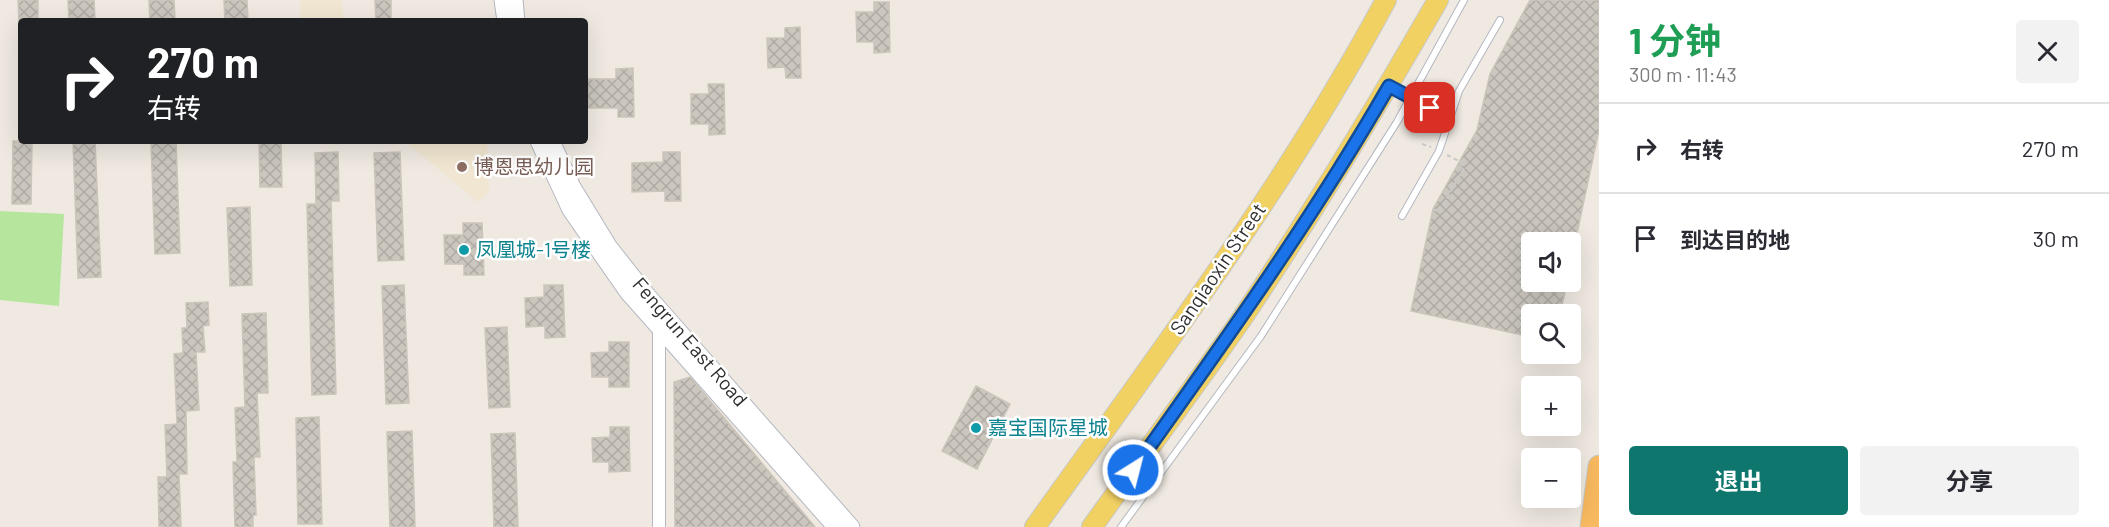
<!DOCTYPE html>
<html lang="zh">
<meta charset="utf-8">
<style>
:root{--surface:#fff;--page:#f2f2f3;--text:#2b2b33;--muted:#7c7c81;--line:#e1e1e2;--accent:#0f766e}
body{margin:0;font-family:Barlow,"Noto Sans SC",sans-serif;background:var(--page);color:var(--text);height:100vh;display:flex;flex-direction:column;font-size:22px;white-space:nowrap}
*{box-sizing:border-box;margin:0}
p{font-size:20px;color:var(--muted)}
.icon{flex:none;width:33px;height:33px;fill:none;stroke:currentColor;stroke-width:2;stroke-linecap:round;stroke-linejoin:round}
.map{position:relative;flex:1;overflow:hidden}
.drawer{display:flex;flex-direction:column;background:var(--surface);width:510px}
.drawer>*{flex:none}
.guide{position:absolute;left:18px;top:18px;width:570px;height:126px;border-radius:6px;box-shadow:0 6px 24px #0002;background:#202124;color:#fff;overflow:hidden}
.fabs{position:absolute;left:1521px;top:232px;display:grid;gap:12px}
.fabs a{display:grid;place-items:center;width:60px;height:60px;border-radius:6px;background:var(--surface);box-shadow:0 6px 24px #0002;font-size:30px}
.pin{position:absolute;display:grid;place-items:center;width:51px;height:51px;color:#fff;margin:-26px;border-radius:12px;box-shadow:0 3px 9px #0006}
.me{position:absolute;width:66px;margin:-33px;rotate:36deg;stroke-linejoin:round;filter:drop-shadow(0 0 4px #0008)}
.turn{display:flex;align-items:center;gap:21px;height:126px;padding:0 30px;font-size:27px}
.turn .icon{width:78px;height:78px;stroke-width:2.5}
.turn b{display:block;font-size:42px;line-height:51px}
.round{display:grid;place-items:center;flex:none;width:63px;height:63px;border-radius:6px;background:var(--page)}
.headline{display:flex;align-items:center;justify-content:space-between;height:102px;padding:0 30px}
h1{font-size:36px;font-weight:700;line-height:45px;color:#1e9e55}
.action{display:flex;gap:12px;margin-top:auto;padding:12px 30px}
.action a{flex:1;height:69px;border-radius:6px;background:var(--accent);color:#fff;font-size:24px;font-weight:700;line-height:69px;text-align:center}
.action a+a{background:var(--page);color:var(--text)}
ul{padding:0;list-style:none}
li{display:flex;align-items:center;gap:18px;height:90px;padding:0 30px;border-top:2px solid var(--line)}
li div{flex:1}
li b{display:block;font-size:22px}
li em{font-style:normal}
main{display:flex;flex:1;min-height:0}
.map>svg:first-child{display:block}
</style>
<main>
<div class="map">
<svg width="1599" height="527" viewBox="0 0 1599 527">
<defs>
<pattern id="building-cross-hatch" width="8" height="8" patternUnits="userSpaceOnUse" patternTransform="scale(1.5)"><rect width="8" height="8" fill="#cbc7bf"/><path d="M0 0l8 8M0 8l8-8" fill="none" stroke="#afaba4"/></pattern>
</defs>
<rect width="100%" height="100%" fill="#efe9e1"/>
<path fill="#f0e6d1" d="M300 0H342L343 21H301Z
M405 141H487L489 192 478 202Z"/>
<path fill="#b6e59e" d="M0 211 64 214 59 306 0 300Z"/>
<path fill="url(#building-cross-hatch)" stroke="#cbc5ba" stroke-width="1.5" d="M18 0H38V21H19Z
M68 0H94L95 21H69Z
M149 0H174L175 21H150Z
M224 0H247L248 21H225Z
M375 0H391V21H376Z
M1530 0H1599V130L1575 243H1532V282H1567L1560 315H1532V337L1411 311 1433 209 1477 130 1490 74Z
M874 2H889L890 52 874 53V42H857L856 12H874Z
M800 27 801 78H786L785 67 768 68 767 38H785V28Z
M633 68 634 117H618V108H585V79H616V69Z
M708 84H724L725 134 709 135V124H691V94H709Z
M13 141H32L31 204H12Z
M73 141H95L101 277 78 278Z
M151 141H176L180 253 155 254Z
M259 141H281L282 187H260Z
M338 152 339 201H331L336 394 312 395 307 204H316L315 153Z
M400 152 404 260 378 261 374 153Z
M663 152H680L681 201H665V191L632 192V163L663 162Z
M250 207 252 285 230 286 227 208Z
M463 223H482L484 275H464V264H445L444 235H463Z
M404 285 409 403 386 404 382 286Z
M544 285H563L565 337 545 338V326L526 327 525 298 544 297Z
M208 302 209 325 203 326 205 352H196L199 410 186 411 187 474H179L181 527H159L158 477H167L165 425 177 424 174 354 183 353 182 328H187L186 303Z
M266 313 268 393H257L260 457H254L256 515H253V527H235L233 462H237L235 408 245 407 242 314Z
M507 327 510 407 489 408 485 328Z
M609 342H629V387H609V377H592L591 353 609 352Z
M690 377 701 390 815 527H675L674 382Z
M976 386 1010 404 977 469 942 451Z
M319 417 322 524H298L296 418Z
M610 427H629L630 471 609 472V462H593L592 438 610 437Z
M412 431 415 527H390L387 432Z
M515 433 518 527H494L491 434Z"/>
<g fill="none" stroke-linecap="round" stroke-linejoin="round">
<g stroke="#b4b7c1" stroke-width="8">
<path id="service" d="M1389 87 1449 118
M1402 216 1439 151 1459 91 1500 20
M1121 527 1261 336 1397 122 1464 0"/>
</g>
<g stroke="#b4b7c1" stroke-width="14">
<path id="minor" d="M659 527V329"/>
</g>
<g stroke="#b4b7c1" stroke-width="17">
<path id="tertiary" d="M502 0 505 21
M515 0 517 21
M538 141 570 210 627 292 835 527
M552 141 573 187 609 246 646 293 852 527"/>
</g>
<g stroke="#c9c9c9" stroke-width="22">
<path id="primary" d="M1035 527C1158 355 1286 186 1386 0
M1092 527C1142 457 1194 388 1243 317 1312 214 1376 108 1438 0"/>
</g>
<g stroke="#c9c9c9" stroke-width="23">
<path id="trunk" d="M1591 527 1599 466"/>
</g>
<path stroke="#c9c9c9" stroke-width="2" stroke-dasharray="4.5 3" stroke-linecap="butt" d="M1422 144 1431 147
M1433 209 1439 212 1464 168 1459 161 1447 155"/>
<use href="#service" stroke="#fff" stroke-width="6"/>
<use href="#minor" stroke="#fff" stroke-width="12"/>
<use href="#tertiary" stroke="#fff" stroke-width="15"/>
<use href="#primary" stroke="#f2d163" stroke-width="20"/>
<use href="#trunk" stroke="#f8ba60" stroke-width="21"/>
</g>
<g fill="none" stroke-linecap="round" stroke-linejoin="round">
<g stroke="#114b97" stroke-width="15">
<path id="route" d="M1133 470C1222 345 1312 220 1389 86L1430 108"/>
</g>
<use href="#route" stroke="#1a73e8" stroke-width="10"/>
</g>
<circle fill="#8d6e63" stroke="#fff" stroke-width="2" cx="462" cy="167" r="6"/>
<g fill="#0f9aa8" stroke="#fff" stroke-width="2">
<circle cx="464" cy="250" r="6"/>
<circle cx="976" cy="428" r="6"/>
</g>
<g text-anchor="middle" stroke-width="5" stroke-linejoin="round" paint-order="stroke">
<g font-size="20" fill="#785e54" stroke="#fff" text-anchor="start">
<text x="474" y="174">博恩思幼儿园</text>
</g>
<g font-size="20" fill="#0d838f" stroke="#fff" text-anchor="start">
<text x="476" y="257">凤凰城-1号楼</text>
<text x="988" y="435">嘉宝国际星城</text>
</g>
<g font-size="20" fill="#2e2e2e" stroke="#fff">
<text transform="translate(1218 269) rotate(-56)" y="7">Sanqiaoxin Street</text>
<text transform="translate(690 342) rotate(49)" y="7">Fengrun East Road</text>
</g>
</g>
</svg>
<div class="fabs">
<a><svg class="icon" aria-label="sound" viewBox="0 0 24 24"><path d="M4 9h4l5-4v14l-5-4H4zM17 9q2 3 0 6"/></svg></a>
<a><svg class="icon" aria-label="search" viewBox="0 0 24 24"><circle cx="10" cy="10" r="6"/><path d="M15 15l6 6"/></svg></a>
<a>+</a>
<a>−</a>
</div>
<div class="pin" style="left:1430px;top:108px;background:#d93025"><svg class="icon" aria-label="arrive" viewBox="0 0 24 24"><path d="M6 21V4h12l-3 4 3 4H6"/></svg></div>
<svg class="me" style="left:1133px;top:470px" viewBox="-20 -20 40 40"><circle r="17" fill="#1a73e8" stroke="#fff" stroke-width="3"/><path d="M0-11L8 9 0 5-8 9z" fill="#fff"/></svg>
<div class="guide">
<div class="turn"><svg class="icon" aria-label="right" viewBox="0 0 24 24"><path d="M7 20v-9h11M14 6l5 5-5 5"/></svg><div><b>270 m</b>右转</div></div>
</div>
</div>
<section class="drawer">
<div class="headline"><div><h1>1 分钟</h1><p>300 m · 11:43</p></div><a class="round"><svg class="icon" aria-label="close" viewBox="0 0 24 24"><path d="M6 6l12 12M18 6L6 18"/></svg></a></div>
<ul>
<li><svg class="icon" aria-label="right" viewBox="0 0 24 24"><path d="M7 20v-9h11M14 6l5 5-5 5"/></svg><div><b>右转</b></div><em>270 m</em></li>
<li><svg class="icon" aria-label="arrive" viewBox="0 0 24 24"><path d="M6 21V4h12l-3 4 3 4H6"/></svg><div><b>到达目的地</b></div><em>30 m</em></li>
</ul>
<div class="action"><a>退出</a><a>分享</a></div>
</section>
</main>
